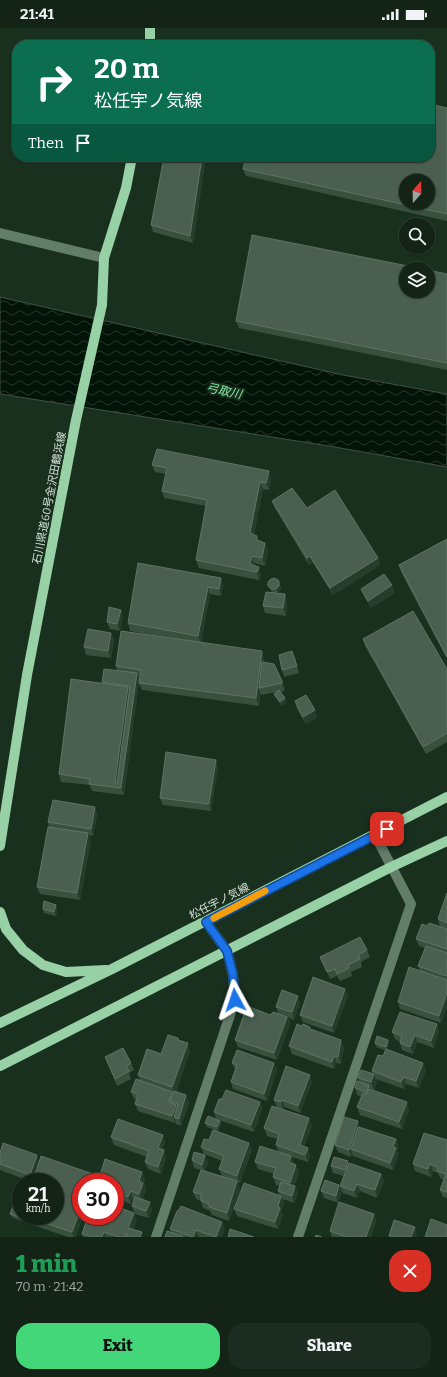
<!DOCTYPE html>
<meta charset="utf-8">
<style>
:root{--surface:#132417;--page:#1c2c20;--text:#f1f3f6;--muted:#9da4a1;--line:#324136;--accent:#44d77a}
body{margin:0;font-family:Bitter,"Noto Sans JP",serif;background:var(--page);color:var(--text);height:100vh;display:flex;flex-direction:column;font-size:15px;white-space:nowrap}
*{box-sizing:border-box;margin:0}
p{font-size:13px;color:var(--muted)}
.icon{flex:none;width:22px;height:22px;fill:none;stroke:currentColor;stroke-width:2;stroke-linecap:round;stroke-linejoin:round}
.map{position:relative;height:1209px;overflow:hidden}
.side{display:flex;flex-direction:column;background:var(--surface);flex:1}
.side>*{flex:none}
.top-card{position:absolute;left:12px;top:12px;width:423px;height:122px;border-radius:16px;box-shadow:0 1px 3px #0004,0 0 0 1px var(--line);background:#0b6e4f;color:#fff;overflow:hidden}
.needle{width:26px;rotate:20deg}
.fabs{position:absolute;left:399px;top:146px;display:grid;gap:8px}
.fabs a{display:grid;place-items:center;width:36px;height:36px;border-radius:50%;background:var(--surface);box-shadow:0 1px 3px #0004,0 0 0 1px var(--line);font-size:20px}
.speed{position:absolute;left:12px;top:1145px;display:flex;gap:8px;font-size:20px;font-weight:700;text-align:center}
.speed>*{display:grid;place-content:center;width:52px;height:52px;border-radius:50%;background:var(--surface);box-shadow:0 1px 3px #0004,0 0 0 1px var(--line);line-height:1}
.speed small{font-size:10px;font-weight:400}
.speed .limit{border:6px solid #d22;background:#fff;color:#111}
.pin{position:absolute;display:grid;place-items:center;width:34px;height:34px;color:#fff;margin:-17px;border-radius:8px;box-shadow:0 2px 6px #0006}
.me{position:absolute;width:44px;margin:-22px;rotate:355deg;stroke-linejoin:round;filter:drop-shadow(0 0 3px #0008)}
.turn{display:flex;align-items:center;gap:14px;height:84px;padding:0 16px;font-size:18px}
.turn .icon{width:52px;height:52px;stroke-width:2.5}
.turn b{display:block;font-size:28px;line-height:34px}
.then{display:flex;align-items:center;height:38px;padding:0 16px;background:#0003;gap:8px;font-size:15px}
.round{display:grid;place-items:center;flex:none;width:42px;height:42px;border-radius:16px;background:var(--page)}
.summary{display:flex;align-items:center;justify-content:space-between;height:68px;padding:0 16px}
h1{font-size:24px;font-weight:800;line-height:30px;color:#1e9e55}
.button{display:flex;gap:8px;margin-top:auto;padding:8px 16px}
.button a{flex:1;height:46px;border-radius:16px;background:var(--accent);color:#111;font-size:16px;font-weight:800;line-height:46px;text-align:center}
.button a+a{background:var(--page);color:var(--text)}
.status{display:flex;justify-content:space-between;align-items:center;height:28px;padding:0 20px;background:var(--surface);direction:ltr}
.status svg{height:11px;fill:currentColor}
.map>svg:first-child{display:block}
</style>
<div class="status"><b>21:41</b><svg viewBox="0 0 49 12"><path d="M0 12V9h3v3zM5 12V6h3v6zM10 12V3h3v9zM15 12V0h3v12zM26 1h20v11H26zM47 4h2v5h-2z"/></svg></div>
<div class="map">
<svg width="447" height="1209" viewBox="0 0 447 1209">
<defs>
<pattern id="water-waves" width="16" height="10" patternUnits="userSpaceOnUse"><rect width="16" height="10" fill="#021407"/><path d="M0 5q4-4 8 0t8 0" fill="none" stroke="#26362a"/></pattern>
</defs>
<rect width="100%" height="100%" fill="#19301f"/>
<path fill="url(#water-waves)" stroke="#405145" d="M0 269 343 347 447 366V439L335 419 0 366Z"/>
<g fill="none" stroke-linecap="round" stroke-linejoin="round">
<path stroke="#627d68" stroke-width="10" d="M0 205 104 230
M156 1209 235 972 233 947 227 923 206 894
M298 1209 411 876 375 807"/>
<path stroke="#98d1a6" stroke-width="10" d="M150 0V17
M0 818 27 647 76 392 102 277 104 230 126 160 132 129
M0 884 6 901 23 922 43 937 66 944 106 942
M0 995 110 942 447 769
M0 1038 391 839 447 813"/>
</g>
<path fill="#39503f" d="M447 80V193L246 148 243 141Z
M164 129H204L205 134 193 215 153 204 151 197Z
M447 246V342L239 300 236 293Z
M152 437 271 450 269 462 263 461 254 507 259 513 265 515 268 522 265 538 254 535V537L261 546 259 552 199 540 196 532 206 478 164 470 162 463 166 446 155 444Z
M272 473 307 480 378 530 380 537 333 567 313 535 309 537 275 480Z
M447 511V631L401 544 399 537Z
M221 550 223 557 221 568 210 566 201 615 264 631V634L282 653 285 660 284 663 280 664 285 670 286 674 282 678 276 670 274 666 276 664 261 667 260 665 259 678 142 662 139 655 140 649 138 648 139 653 124 767 92 763 90 757 61 754 59 746 103 656 102 654 117 643 116 638 185 613 130 603 128 595Z
M279 553 281 561 278 564 276 565 285 566 287 573 286 588 265 585 263 578 272 564 268 558Z
M361 561 395 565 371 580 364 568Z
M121 582 123 589 120 603 110 601 107 594Z
M111 605 114 612 111 630 86 627 84 619Z
M363 611 447 641V714L426 726 365 618Z
M295 630 299 645 284 649 282 642Z
M295 673 317 689 306 696 297 681Z
M218 739 211 783 163 777 160 770Z
M95 779 97 787 93 808 89 807 91 812 80 872 40 866 37 859 49 799 48 794Z
M447 865V901L440 899 438 891Z
M56 877 57 881 56 888 44 885 43 881Z
M427 898 447 901V979L441 995 400 981 398 974 420 942 418 938 425 920 419 918 416 911Z
M367 922 370 929 361 934 362 939 351 944 352 948 340 953 337 948 330 951 320 929Z
M348 968 334 1005 303 994 300 987Z
M300 975 294 992 288 989 290 996 277 1032 238 1019 235 1012 270 987 278 985 276 979Z
M311 1002 344 1019 341 1036 337 1035 334 1041 292 1026 289 1018Z
M439 1003 434 1020 417 1014 413 1026 402 1022 400 1015V1014L395 1011 392 1004Z
M178 1010 179 1012 190 1023 176 1064 186 1067 189 1075 181 1098 176 1096 175 1093V1095L138 1083 135 1076 137 1072 134 1071 131 1064 140 1053 138 1047Z
M388 1012 389 1016 387 1021 426 1042 419 1060 406 1056 404 1061 376 1051 377 1053 374 1062 370 1060V1061L409 1082 402 1101 360 1087 357 1079 362 1069 357 1067 355 1060 359 1054 358 1050 373 1046 372 1043 383 1028 385 1022 376 1019 375 1015Z
M105 1029 131 1035 134 1042 129 1045 131 1051 117 1058Z
M232 1035H274L277 1042 267 1073 233 1061 231 1054 235 1042Z
M312 1054 300 1085 285 1079 283 1081 277 1079 274 1072Z
M222 1071 260 1074 262 1081 254 1104 216 1091 214 1084Z
M220 1093 221 1096 218 1103 207 1099 205 1095Z
M312 1098 304 1119 308 1120 310 1127 308 1134 292 1129 294 1135V1136L299 1145 294 1158 298 1165 294 1175 283 1171 284 1175 281 1183 283 1187 278 1201 237 1188 234 1181 279 1167 278 1163 280 1158 276 1157 273 1149 274 1146 258 1141 255 1134 278 1123 276 1117 277 1111 267 1108 264 1100Z
M361 1099 396 1111 398 1118 397 1122 398 1127 393 1142 353 1128 352 1126 351 1129 338 1124 335 1117Z
M163 1107 165 1114 162 1122H164L166 1129 161 1146 148 1141 145 1134 147 1129 114 1117 111 1109Z
M209 1112 252 1122 240 1155 237 1154 240 1161 229 1193 212 1187 210 1183 203 1180 201 1173 196 1171 193 1164 201 1142 194 1140 192 1132 208 1134 205 1143 222 1148 219 1141 222 1133 204 1126 201 1119Z
M447 1112V1170L443 1169 440 1162 444 1152 440 1150 438 1145 433 1143 431 1149 415 1143 413 1136Z
M0 1125 37 1127 39 1134 93 1146 95 1153V1154H81L76 1209H68L24 1194 22 1189 21 1193 12 1189 10 1186 21 1188H55L36 1144 32 1154 0 1142Z
M349 1136 381 1146 384 1153 377 1170 360 1163 357 1170 343 1165 340 1158 344 1148 333 1145 331 1138Z
M145 1151 144 1155 146 1162 142 1172 152 1181 149 1190 135 1186 132 1178 135 1171H133L131 1176 117 1171 115 1177V1154Z
M339 1157 342 1164 338 1175 324 1170 321 1163Z
M374 1186 376 1193 371 1209H332L330 1203Z
M137 1192 133 1201 143 1209H83L82 1206Z
M170 1201H225L222 1209H165L171 1204Z"/>
<path fill="#263d2c" d="M202 129H204L205 134 193 215 190 208Z
M269 443 271 450 269 462 266 455Z
M260 454 263 461 253 513 250 505Z
M265 515 268 522 265 538 262 530Z
M252 528 254 535 253 543 250 536Z
M310 528 313 535 309 537 307 530Z
M378 530 380 537 333 567 330 560Z
M259 539 261 546 259 552 257 544Z
M221 550 223 557 221 568 219 561Z
M279 553 281 561 278 564 276 561Z
M392 557 395 565 371 580 368 573Z
M208 559 210 566 201 615 198 608Z
M285 566 287 573 286 588 283 580Z
M121 582 123 589 120 603 117 596Z
M111 605 114 612 111 630 108 623Z
M262 623 264 631 261 659 259 660 260 665 259 678 256 670Z
M137 645 139 653 124 767 121 760Z
M282 653 285 660 284 663 282 655Z
M128 659 130 666 117 760 115 754Z
M285 670 286 674 282 678 280 674Z
M315 682 317 689 306 696 303 689Z
M216 732 218 739 211 783 209 776Z
M95 779 97 787 93 808 91 801Z
M88 805 91 812 80 872 77 865Z
M56 877 57 881 56 888 54 884Z
M345 961 348 968 334 1005 332 998Z
M447 965V979L441 995 439 988Z
M298 968 300 975 294 992 292 984Z
M287 989 290 996 277 1032 274 1025Z
M437 996 439 1003 434 1020 431 1013Z
M415 1007 417 1014 413 1026 410 1019Z
M341 1012 344 1019 341 1036 338 1029Z
M388 1012 389 1016 387 1023 386 1019Z
M188 1015 190 1023 175 1066 172 1059Z
M334 1028 337 1035 334 1041 332 1034Z
M274 1035 277 1042 267 1073 264 1066Z
M423 1035 426 1042 419 1060 416 1053Z
M374 1046 377 1053 374 1062 371 1054Z
M310 1047 312 1054 300 1085 298 1078Z
M404 1049 406 1056 404 1061 401 1054Z
M172 1064 175 1071 170 1073 172 1078 169 1074Z
M186 1067 189 1075 181 1098 179 1091Z
M282 1072 285 1079 283 1081 281 1074Z
M260 1074 262 1081 254 1104 251 1097Z
M407 1074 409 1082 402 1101 399 1094Z
M176 1077 179 1084 174 1089 175 1093V1095L172 1088Z
M309 1090 312 1098 302 1124 300 1117Z
M220 1093 221 1096 218 1103 217 1099Z
M358 1093 361 1101 351 1121 352 1126 351 1129 349 1122Z
M163 1107 165 1114 160 1127 158 1120Z
M396 1111 398 1118 397 1122 398 1127 393 1142 390 1135 393 1119Z
M249 1115 252 1122 240 1155 237 1148Z
M308 1120 310 1127 308 1134 305 1127Z
M164 1122 166 1129 161 1146 158 1139Z
M37 1127 39 1135 32 1154 30 1147Z
M205 1127 208 1134 205 1144 202 1137Z
M291 1128 294 1135 292 1141 289 1134Z
M348 1133 350 1140 347 1150 345 1142Z
M430 1136 433 1143 431 1149 428 1141Z
M296 1137 299 1145 292 1162 290 1155Z
M142 1144 145 1151 144 1155 146 1162 142 1174 139 1166V1153Z
M93 1146 95 1153V1154H90Z
M381 1146 384 1153 377 1170 375 1162Z
M237 1153 240 1161 229 1193 227 1185Z
M357 1156 360 1163 357 1170 354 1163Z
M339 1157 342 1164 338 1175 336 1168Z
M295 1158 298 1165 294 1175 292 1168Z
M131 1163 133 1171 131 1176 128 1169Z
M115 1165 117 1171 115 1177Z
M281 1168 284 1175 281 1183 283 1187 278 1201 275 1194 278 1178Z
M150 1174 152 1181 149 1190 146 1183Z
M81 1180V1188H83L76 1209H74L72 1204Z
M21 1185V1188H22V1189L21 1193 19 1189Z
M134 1185 137 1192 131 1207 128 1200Z
M374 1186 376 1193 371 1209H366Z
M222 1194 225 1201 222 1209H216Z
M415 1199 417 1206 416 1209H411Z
M196 1202 199 1209H194Z
M104 1204 106 1209H102Z
M142 1204 143 1209H140Z"/>
<path fill="#4a5f4f" stroke="#5f7464" fill-rule="evenodd" d="M430 76 447 80V186L243 141 246 129H430ZM406 153H428V175H406Z
M164 129H202L190 208 151 197Z
M252 207 423 241H406V263H428V242L447 246V335L236 293Z
M157 421 269 443 266 455 260 454 250 505 257 508V512L265 515 262 530 252 528 250 536 259 539 257 544 196 532 207 472 162 463 167 440 152 437Z
M292 460 307 480 335 462 378 530 330 560 310 528 307 530 272 473Z
M447 511V629L399 537Z
M138 535 221 550 219 561 208 559 198 608 128 595Z
M384 546 392 557 368 573 361 561Z
M275 550 279 553V558L276 561H272L268 558V554L271 551Z
M266 564 285 566 283 580 263 578Z
M109 579 121 582 117 596 107 594Z
M413 583 447 641V705L423 719 363 611Z
M88 601 111 605 108 623 84 619Z
M121 603 262 623 256 670 139 655 141 642 116 638Z
M292 623 297 638 282 642 279 627Z
M262 634 274 636 282 653V655L259 660Z
M104 641 137 645 121 760 89 756 90 751 59 746 71 651 128 659 115 754 117 755 130 658 102 654Z
M279 662 285 670 280 674 274 666Z
M306 667 315 682 303 689 295 673Z
M166 724 216 732 209 776 160 770Z
M53 772 95 779 91 801 48 794Z
M48 799 88 805 77 865 37 859Z
M447 865V895L438 891Z
M44 873 56 877 54 884 43 881Z
M429 895 447 901V921L416 911 422 896 427 898Z
M360 909 367 922 358 927 360 931 348 937 349 940 337 946 335 941 327 944 320 929Z
M426 918 447 925V948L418 938Z
M409 939 447 952V965L439 988 398 974Z
M313 949 345 961 332 998 300 987Z
M282 962 298 968 292 984 276 979Z
M247 978 270 987 273 984 287 989 274 1025 235 1012Z
M400 984 437 996 431 1013 415 1007 410 1019 400 1015 402 1008 392 1004Z
M297 996 301 998 303 996 310 999V1001L341 1012 338 1029 334 1028 332 1034 289 1018Z
M168 1007 178 1010V1012L188 1015 172 1059 138 1047 147 1021 161 1026Z
M377 1008 388 1012 386 1019 375 1015Z
M123 1020 131 1035 126 1038 129 1043 115 1051 105 1029Z
M386 1021 423 1035 416 1053 404 1049 401 1054 372 1043 378 1027 383 1028Z
M237 1022 274 1035 264 1066 231 1054 237 1037 232 1035Z
M286 1038 310 1047 298 1078 282 1072 281 1074 274 1072Z
M361 1042 374 1046 371 1054 358 1050Z
M136 1051 172 1064 169 1074 176 1077 172 1088 135 1076 138 1066 131 1064Z
M357 1053 369 1057 367 1064 355 1060Z
M369 1061 407 1074 399 1094 357 1079 363 1065 367 1066Z
M226 1062 260 1074 251 1097 214 1084 219 1071H222Z
M174 1063 186 1067 179 1091 174 1089 178 1076 170 1073Z
M272 1078 309 1090 300 1117 308 1120 305 1127 276 1117 279 1106 264 1100Z
M208 1088 220 1093 217 1099 205 1095Z
M344 1089 358 1093 349 1122 335 1117Z
M118 1091 163 1107 158 1120 164 1122 158 1139 145 1134 149 1123 111 1109Z
M358 1099 396 1111 393 1119 396 1120 390 1135 351 1121Z
M213 1102 249 1115 237 1148 219 1141 224 1128 201 1119 204 1111 209 1112Z
M424 1105 447 1112V1164L440 1162 446 1146 437 1143 438 1139 430 1136 428 1141 413 1136Z
M3 1115 37 1127 30 1147 0 1136V1125Z
M260 1118 291 1128 289 1134 296 1137 290 1155 273 1149 276 1140 255 1134Z
M194 1124 205 1127 202 1137 192 1132Z
M41 1128 93 1146 90 1154H81V1180L72 1204 24 1188H55V1154H33Z
M334 1129 348 1133 345 1142 331 1138Z
M105 1131 142 1144 139 1153 143 1155 139 1166 131 1163 128 1169 115 1164V1154H98Z
M349 1135 381 1146 375 1162 357 1156 354 1163 340 1158Z
M201 1142 237 1153 227 1185 209 1179V1176L201 1173V1166L193 1164Z
M325 1152 339 1157 336 1168 321 1163Z
M281 1154 295 1158 292 1168 278 1163Z
M244 1155 281 1168 278 1178 280 1180 275 1194 234 1181Z
M135 1169 150 1174 146 1183 132 1178Z
M339 1174 374 1186 366 1209H346L330 1203Z
M14 1176 21 1179V1185L19 1189 10 1186Z
M115 1178 134 1185 128 1200 142 1204 140 1209H126L127 1205 125 1209H119L104 1204 102 1209H93L82 1206 88 1188H115Z
M181 1178 222 1194 216 1209 196 1202 193 1209 170 1201 177 1183 179 1182Z
M431 1191 447 1197V1209H425Z
M394 1192 415 1199 411 1209H392L389 1208Z
M230 1201 254 1209H228Z
M167 1203 183 1208 182 1209H165Z
M316 1207 322 1209H315Z"/>
<g fill="none" stroke-linecap="round" stroke-linejoin="round">
<g stroke="#114b97" stroke-width="10">
<path id="route" d="M235 972 233 947 227 923 206 894 387 801"/>
</g>
<use href="#route" stroke="#1a73e8" stroke-width="7"/>
<path stroke="#f59e0b" stroke-width="7" d="M214 890 265 863"/>
</g>
<g text-anchor="middle" stroke-width="4" stroke-linejoin="round" paint-order="stroke">
<g font-size="11" fill="#d2e0d5" stroke="#19301f">
<text transform="translate(49 470) rotate(-79)" y="4">石川県道60号金沢田鶴浜線</text>
<text transform="translate(219 873) rotate(-27)" y="4">松任宇ノ気線</text>
</g>
<g font-size="12" font-style="italic" fill="#8ae7a3" stroke="#19301f">
<text transform="translate(224 363) rotate(12)" y="4">弓取川</text>
</g>
</g>
</svg>
<div class="fabs">
<a><svg class="needle" viewBox="-14 -14 28 28"><path d="M0-13l5 13h-10z" fill="#e53935"/><path d="M0 13l5-13h-10z" fill="#9da4a1"/></svg></a>
<a><svg class="icon" aria-label="search" viewBox="0 0 24 24"><circle cx="10" cy="10" r="6"/><path d="M15 15l6 6"/></svg></a>
<a><svg class="icon" aria-label="layers" viewBox="0 0 24 24"><path d="M12 4l9 5-9 5-9-5zM3 14l9 5 9-5"/></svg></a>
</div>
<div class="speed"><div>21<small>km/h</small></div><div class="limit">30</div></div>
<div class="pin" style="left:387px;top:801px;background:#d93025"><svg class="icon" aria-label="arrive" viewBox="0 0 24 24"><path d="M6 21V4h12l-3 4 3 4H6"/></svg></div>
<svg class="me" style="left:235px;top:972px" viewBox="-20 -20 40 40"><path d="M0-17L14 15 0 8-14 15z" fill="#1a73e8" stroke="#fff" stroke-width="4"/></svg>
<div class="top-card">
<div class="turn"><svg class="icon" aria-label="right" viewBox="0 0 24 24"><path d="M7 20v-9h11M14 6l5 5-5 5"/></svg><div><b>20 m</b>松任宇ノ気線</div></div>
<div class="then">Then<svg class="icon" aria-label="arrive" viewBox="0 0 24 24"><path d="M6 21V4h12l-3 4 3 4H6"/></svg></div>
</div>
</div>
<section class="side">
<div class="summary"><div><h1>1 min</h1><p>70 m · 21:42</p></div><a class="round" style="background:#d93025;color:#fff"><svg class="icon" aria-label="close" viewBox="0 0 24 24"><path d="M6 6l12 12M18 6L6 18"/></svg></a></div>
<div class="button"><a>Exit</a><a>Share</a></div>
</section>
